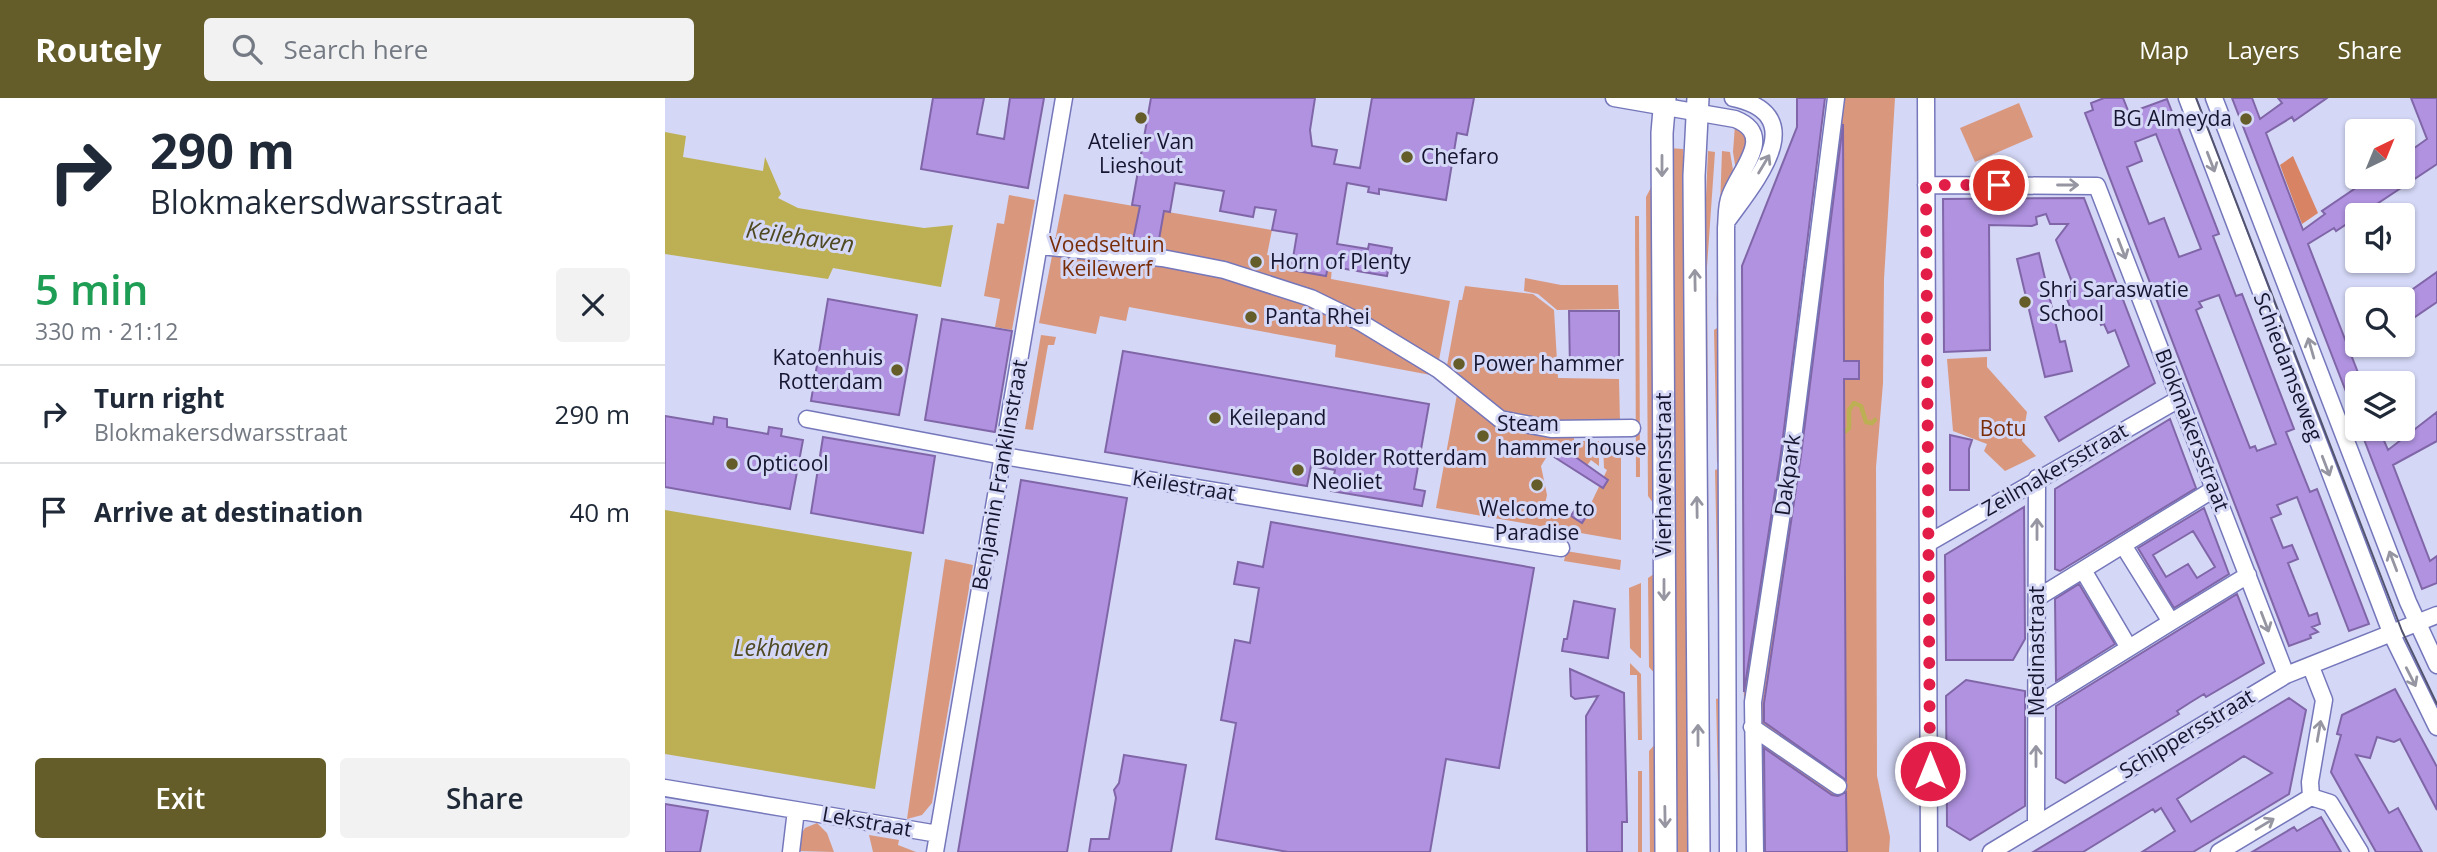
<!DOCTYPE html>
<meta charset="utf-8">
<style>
:root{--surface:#fff;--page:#f2f2f3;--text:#1f2937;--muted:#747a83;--line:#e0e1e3;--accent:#645d29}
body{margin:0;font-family:"Open Sans",sans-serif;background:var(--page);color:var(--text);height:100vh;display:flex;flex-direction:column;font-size:26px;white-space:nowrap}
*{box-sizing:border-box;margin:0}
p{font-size:23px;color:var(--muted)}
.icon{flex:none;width:38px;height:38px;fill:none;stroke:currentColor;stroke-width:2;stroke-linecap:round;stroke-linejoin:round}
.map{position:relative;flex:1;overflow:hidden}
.panel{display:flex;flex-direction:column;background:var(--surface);width:665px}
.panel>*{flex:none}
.top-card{background:#fff;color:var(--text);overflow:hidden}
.needle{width:46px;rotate:43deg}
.controls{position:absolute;left:1680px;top:21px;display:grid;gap:14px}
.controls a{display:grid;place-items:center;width:70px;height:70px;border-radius:7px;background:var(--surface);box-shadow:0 2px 5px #0004;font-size:35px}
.pin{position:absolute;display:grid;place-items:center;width:60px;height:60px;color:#fff;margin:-30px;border:4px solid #fff;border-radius:50%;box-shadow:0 2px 7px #0007}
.me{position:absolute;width:77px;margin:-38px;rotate:0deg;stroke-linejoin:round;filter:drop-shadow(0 0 5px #0008)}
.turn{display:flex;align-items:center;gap:24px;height:147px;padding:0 35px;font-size:32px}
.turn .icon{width:91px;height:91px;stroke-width:2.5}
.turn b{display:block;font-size:49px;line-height:60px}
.round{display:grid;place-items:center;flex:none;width:74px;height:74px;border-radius:7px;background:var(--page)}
.summary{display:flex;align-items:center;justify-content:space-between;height:119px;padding:0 35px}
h1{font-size:42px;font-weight:600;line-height:52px;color:#1e9e55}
.primary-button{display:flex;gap:14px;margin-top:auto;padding:14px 35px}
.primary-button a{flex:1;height:80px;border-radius:7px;background:var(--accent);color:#fff;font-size:28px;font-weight:600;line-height:80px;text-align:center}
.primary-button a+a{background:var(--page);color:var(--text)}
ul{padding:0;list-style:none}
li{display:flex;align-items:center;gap:21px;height:98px;padding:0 35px;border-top:2px solid var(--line)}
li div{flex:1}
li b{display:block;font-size:26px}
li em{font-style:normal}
header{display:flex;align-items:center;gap:42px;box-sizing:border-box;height:98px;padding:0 35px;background:var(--accent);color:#fff}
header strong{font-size:33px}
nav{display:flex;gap:38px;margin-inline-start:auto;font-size:24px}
.search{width:490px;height:63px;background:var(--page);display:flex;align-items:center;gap:18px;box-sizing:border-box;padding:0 24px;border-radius:7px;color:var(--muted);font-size:26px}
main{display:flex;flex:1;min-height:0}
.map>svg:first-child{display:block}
</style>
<header>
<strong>Routely</strong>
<div class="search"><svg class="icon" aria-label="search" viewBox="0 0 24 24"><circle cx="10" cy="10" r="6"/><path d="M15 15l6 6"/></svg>Search here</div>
<nav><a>Map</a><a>Layers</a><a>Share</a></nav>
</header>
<main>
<section class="panel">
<div class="top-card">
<div class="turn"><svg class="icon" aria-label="right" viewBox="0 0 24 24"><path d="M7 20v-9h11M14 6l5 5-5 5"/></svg><div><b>290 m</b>Blokmakersdwarsstraat</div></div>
</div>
<div class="summary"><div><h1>5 min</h1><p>330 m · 21:12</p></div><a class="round"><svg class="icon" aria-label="close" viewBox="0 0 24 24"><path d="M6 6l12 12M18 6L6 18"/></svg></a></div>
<ul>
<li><svg class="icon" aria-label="right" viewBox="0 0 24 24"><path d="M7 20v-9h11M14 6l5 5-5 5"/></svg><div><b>Turn right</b><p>Blokmakersdwarsstraat</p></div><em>290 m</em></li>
<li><svg class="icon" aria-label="arrive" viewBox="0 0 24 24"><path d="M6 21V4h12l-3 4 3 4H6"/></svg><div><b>Arrive at destination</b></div><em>40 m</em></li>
</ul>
<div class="primary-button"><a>Exit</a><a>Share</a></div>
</section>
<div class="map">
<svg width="1772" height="754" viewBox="0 0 1772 754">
<rect width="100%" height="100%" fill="#d4d7f5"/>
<path fill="#d9977e" d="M1178 0H1230L1219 181 1218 285 1211 369 1212 678 1225 739 1224 754H1094V629Z
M1354 5 1368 39 1310 64 1295 30Z
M1070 27 1084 44 1071 73 1068 54Z
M1004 50 1018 51 1019 206 1025 273 1028 754H1008Z
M1043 53 1050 54 1042 169 1045 754H1041L1038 169Z
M1057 53 1065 54 1069 78 1056 123 1051 221Z
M990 82 992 410 983 398 981 99Z
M399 96 607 132 602 157 667 169 666 181 785 203 771 278 670 259 671 247 464 209 461 223 435 218 431 236 374 225Z
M344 97 370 102 347 232 330 229 335 201 319 198 332 125 339 126Z
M970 118H974L975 379H971Z
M860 180 896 187H953L954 211 892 212 873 196 859 193Z
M800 188 868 196 889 212 893 280 954 281 955 324 850 323 781 273 794 202H797Z
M1052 230 1054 363 1052 365 1049 232Z
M376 237 391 239 389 247H383L368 332 360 331Z
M1322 259V269L1362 314 1357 343 1371 358 1340 373 1319 353 1322 346 1288 333 1282 261Z
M793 291 817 314 909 335V343H912L903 359 887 350 876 368 882 397 879 410 892 417 896 411 917 424 942 372 939 370 938 343 956 344V442L771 410Z
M1083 327 1121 355 1079 604 1078 540 1081 539 1085 331H1078V328Z
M918 343H934V368L926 362 921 369 907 361Z
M1053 371 1054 372 1053 510 1050 372Z
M901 453 956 462 955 472 899 463Z
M280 461 308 467 267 705 257 717 242 721Z
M992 474V578L984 569 983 480Z
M976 485V560H975L965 550 964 490Z
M965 565 976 576 977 642H973L972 577H965Z
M1055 600V724H1054L1051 601Z
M993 643 995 754H985L984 653Z
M973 673H977V754H973Z
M152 725 162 735 169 754 135 753V738L140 730Z
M204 737 234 742 233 747 251 754H208Z"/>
<path fill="#d88364" d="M1628 58 1653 115 1637 126 1615 67Z"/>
<path fill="#bdb054" d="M0 34 21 38 18 59 98 73 100 59 116 96 113 100 133 110 199 121 259 130 288 127 276 189 168 170 163 181 0 156Z
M0 412 247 454 210 691 0 656Z"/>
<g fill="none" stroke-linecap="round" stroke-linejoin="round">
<path stroke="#bdb054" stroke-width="4.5" d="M1181 333 1184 330V312L1189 305 1196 308 1201 324 1207 325 1210 322"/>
</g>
<path fill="#b092e0" stroke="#8066a8" stroke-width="2" fill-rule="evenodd" d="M268 0H319L312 36 339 41 345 0H379L363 90 256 71Z
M486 0H650L645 32 647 48 672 52 669 66 695 70 707 0H809L802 37 792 35 781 102 714 91V96L703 94 704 89 682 85 672 146 703 151 704 146 727 150 722 178 663 168 661 178 626 172 632 136 607 132 611 112 590 109 588 119 555 113 559 93 510 85 505 114 499 113 493 147 468 142 475 108 467 107Z
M1132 0H1160L1116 355 1079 594 1077 168 1132 29Z
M1439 0H1458L1464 15 1502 1 1554 136 1548 138 1571 198 1577 196 1629 331 1621 334 1645 394 1652 391 1704 526 1684 533 1632 399 1612 407 1616 416 1606 420 1618 450 1627 447 1633 461 1623 465 1644 518 1652 515 1655 526 1647 529 1653 534 1645 537 1646 540 1624 548 1420 15 1428 12 1426 5ZM1491 36 1536 151 1514 159 1499 120 1484 126 1462 69 1477 63 1470 44ZM1554 197 1611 346 1592 353 1590 348 1585 350 1531 212 1537 209 1534 204Z
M1567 0H1587L1595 21 1617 5 1613 0H1662L1629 23 1627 19 1601 35 1638 132 1660 116 1657 113 1707 79H1738V58L1762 41 1746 0H1772V66L1671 133 1669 130 1643 146 1697 285H1692V322Z
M1178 26 1179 263H1194V281H1179L1181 682 1099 624V605L1136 357Z
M1419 100 1490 285 1394 343 1380 319 1464 268 1450 232 1443 235 1439 226 1436 227 1430 211 1409 219 1400 196 1410 192 1391 142 1403 126H1385L1381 116 1371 119 1372 126 1367 128 1324 127 1325 252 1279 254 1278 101Z
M1374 155 1395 244 1400 243 1407 273 1380 279 1352 161Z
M1772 174V204L1738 227V198Z
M163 201 252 217 234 317 146 303Z
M904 213H954V272H905Z
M277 221 347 233 330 334 260 322Z
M458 253 764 306 749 391 760 393 757 408 666 393 670 372 646 368 642 388 440 354Z
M1772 314V343L1728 367 1765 463 1772 458V485L1757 491 1695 331H1714L1723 352Z
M0 318 48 326 49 319 62 321V329L103 336 104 329 117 331 116 338 138 342 125 411 0 389Z
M1505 321 1531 390 1395 473 1390 471V391Z
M1285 337 1307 342 1304 351V392H1285Z
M158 339 270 358 258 435 146 415Z
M892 346 943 382 938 390 886 357Z
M356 382 462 400 402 754H293Z
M914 405 925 412 917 425 906 418Z
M1359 409 1360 541 1348 562H1281L1280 457Z
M1539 410 1564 476 1509 510 1473 450ZM1528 433 1550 469 1532 480 1523 466 1501 479 1488 457Z
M606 424 869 470 834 670 781 661 765 754H623L551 741 571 625 556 622 570 542 585 545 594 490 569 486 573 464 598 469Z
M1414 486 1450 546 1391 583 1390 501Z
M1572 496 1599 565 1541 599 1539 596 1526 604 1512 613 1514 616 1400 685 1391 680V608Z
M909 503 950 511 943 560 897 553 899 541H902Z
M905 571 959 595 962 724H957V754H922L921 618 933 598 910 601 906 598Z
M1301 582 1360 593V708L1305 742 1282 728V725L1281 598Z
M1730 591 1772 669V712L1735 641 1729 644 1712 639 1705 660 1691 657 1724 715 1733 710 1757 754H1711L1666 674 1676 637 1672 636 1677 617Z
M1624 600 1641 612 1624 696 1528 754H1477L1510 733 1496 710 1490 714 1488 711 1418 754H1368ZM1579 658 1607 675 1526 724 1512 701Z
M1099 650 1167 697 1173 698 1181 694 1182 754H1100Z
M459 657 521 667 506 754H424L426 741H444L451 700 449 692 454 685Z
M0 706 43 713 35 754H0Z
M1656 719 1676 754H1587L1629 729 1632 733Z"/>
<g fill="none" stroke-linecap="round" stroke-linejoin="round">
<g stroke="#7577bb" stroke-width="19">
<path id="minor" d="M949 0 1070 21C1111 37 1075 71 1065 98 1061 107 1062 120 1061 130L1063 754
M1261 0 1264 754
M1522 0 1727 537 1772 629
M1549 0 1743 504 1772 567
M1261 87 1432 88 1621 577
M1062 123C1090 84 1148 17 1068 0
M375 148 497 160 559 172 646 200 695 224 774 272 835 321 886 331 967 330
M142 321 338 358 896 450
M1265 444 1514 301
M1458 447 1549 391
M1372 500 1458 447 1506 524 1464 550 1418 472
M1506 524 1583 477
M1372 607 1464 550
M1087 629 1173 688
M0 690 131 712 126 754
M1646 699 1645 684 1659 602 1646 569
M1646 699 1665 705 1695 754
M131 712 273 736
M1371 727 1372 380
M270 754 399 0
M1090 754 1088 604 1126 356 1171 0
M1326 754 1621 577 1772 517
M1554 754 1646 699"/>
</g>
<g stroke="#7577bb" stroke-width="24">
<path id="major" d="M1000 0 997 35 1001 754
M1033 0 1029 78 1034 754"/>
</g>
<use href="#minor" stroke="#fff" stroke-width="16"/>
<use href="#major" stroke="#fff" stroke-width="21"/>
<path stroke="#52536f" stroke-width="2" d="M1531 0 1737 533 1772 606"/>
</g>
<defs><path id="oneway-shaft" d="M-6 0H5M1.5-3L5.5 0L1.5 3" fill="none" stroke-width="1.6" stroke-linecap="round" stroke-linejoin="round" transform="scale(1.75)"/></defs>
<g stroke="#9696a2">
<use href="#oneway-shaft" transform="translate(1546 64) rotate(69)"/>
<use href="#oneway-shaft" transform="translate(1099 66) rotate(-59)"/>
<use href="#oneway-shaft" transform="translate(997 68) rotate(90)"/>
<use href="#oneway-shaft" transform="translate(1403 87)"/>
<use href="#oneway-shaft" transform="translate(1457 151) rotate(69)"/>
<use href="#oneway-shaft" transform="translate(1030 182) rotate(-91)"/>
<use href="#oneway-shaft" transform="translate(1646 250) rotate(-106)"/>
<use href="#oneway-shaft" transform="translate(1661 368) rotate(69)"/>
<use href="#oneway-shaft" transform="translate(1032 409) rotate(-91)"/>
<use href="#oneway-shaft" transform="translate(1372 431) rotate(-90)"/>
<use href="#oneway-shaft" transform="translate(1728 463) rotate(-111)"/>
<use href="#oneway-shaft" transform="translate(999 492) rotate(90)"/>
<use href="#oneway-shaft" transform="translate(1600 524) rotate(69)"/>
<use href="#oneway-shaft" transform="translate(1746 579) rotate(63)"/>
<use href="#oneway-shaft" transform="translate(1654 633) rotate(-80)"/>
<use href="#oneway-shaft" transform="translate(1033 637) rotate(-90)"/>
<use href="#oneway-shaft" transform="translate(1371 658) rotate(-90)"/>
<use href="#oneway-shaft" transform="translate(1000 719) rotate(89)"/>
<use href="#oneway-shaft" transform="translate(1600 726) rotate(-31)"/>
</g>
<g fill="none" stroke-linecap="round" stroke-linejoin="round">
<path stroke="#e11d48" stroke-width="12" stroke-dasharray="0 21.6" d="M1265 673 1261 87H1334"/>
</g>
<g fill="#645d29" stroke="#d4d7f5" stroke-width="2.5">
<circle cx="476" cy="20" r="7"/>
<circle cx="1581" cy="21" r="7"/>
<circle cx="742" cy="59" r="7"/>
<circle cx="591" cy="164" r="7"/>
<circle cx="1360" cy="204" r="7"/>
<circle cx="586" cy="219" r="7"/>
<circle cx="794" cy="266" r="7"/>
<circle cx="232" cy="272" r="7"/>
<circle cx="550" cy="320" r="7"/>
<circle cx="818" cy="338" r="7"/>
<circle cx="67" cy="366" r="7"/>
<circle cx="633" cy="372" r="7"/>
<circle cx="872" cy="387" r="7"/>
</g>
<g text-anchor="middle" stroke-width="6" stroke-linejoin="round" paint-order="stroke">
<g font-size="21" fill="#151530" stroke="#d4d7f5" text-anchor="start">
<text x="1567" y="28" text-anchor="end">BG Almeyda</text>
<text x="476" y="51" text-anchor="middle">Atelier Van<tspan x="476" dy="24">Lieshout</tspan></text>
<text x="756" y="66">Chefaro</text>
<text x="605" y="171">Horn of Plenty</text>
<text x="1374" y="199">Shri Saraswatie<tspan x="1374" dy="24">School</tspan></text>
<text x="600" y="226">Panta Rhei</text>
<text x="218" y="267" text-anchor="end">Katoenhuis<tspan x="218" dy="24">Rotterdam</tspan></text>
<text x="808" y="273">Power hammer</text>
<text x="564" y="327">Keilepand</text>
<text x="832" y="333">Steam<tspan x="832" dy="24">hammer house</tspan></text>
<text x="647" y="367">Bolder Rotterdam<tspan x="647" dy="24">Neoliet</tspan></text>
<text x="81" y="373">Opticool</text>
<text x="872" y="418" text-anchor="middle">Welcome to<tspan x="872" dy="24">Paradise</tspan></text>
</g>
<g font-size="21" fill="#782c08" stroke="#d4d7f5">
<text x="442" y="154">Voedseltuin<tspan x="442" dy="24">Keilewerf</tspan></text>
<text x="1338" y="338">Botu</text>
</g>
<g font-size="21" fill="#151530" stroke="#d4d7f5">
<text transform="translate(1623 269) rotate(69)" y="7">Schiedamseweg</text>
<text transform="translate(1527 332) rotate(69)" y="7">Blokmakersstraat</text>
<text transform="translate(1390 372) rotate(-30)" y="7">Zeilmakersstraat</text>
<text transform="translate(335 377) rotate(-80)" y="7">Benjamin Franklinstraat</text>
<text transform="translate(999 377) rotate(-90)" y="7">Vierhavensstraat</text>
<text transform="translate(1123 377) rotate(-82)" y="7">Dakpark</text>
<text transform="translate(519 388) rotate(9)" y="7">Keilestraat</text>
<text transform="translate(1372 553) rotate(-90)" y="7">Medinastraat</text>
<text transform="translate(1522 636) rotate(-31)" y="7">Schippersstraat</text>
<text transform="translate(202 724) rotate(10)" y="7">Lekstraat</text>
</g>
<g font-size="23" font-style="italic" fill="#4f4922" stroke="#d4d7f5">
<text transform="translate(135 139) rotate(8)" y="8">Keilehaven</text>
<text x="116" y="558">Lekhaven</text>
</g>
</g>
</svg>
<div class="controls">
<a><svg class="needle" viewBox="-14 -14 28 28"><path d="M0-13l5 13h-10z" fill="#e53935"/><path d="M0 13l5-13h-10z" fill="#747a83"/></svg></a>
<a><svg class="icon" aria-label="sound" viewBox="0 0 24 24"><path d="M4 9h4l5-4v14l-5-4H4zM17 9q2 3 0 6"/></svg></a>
<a><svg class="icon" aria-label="search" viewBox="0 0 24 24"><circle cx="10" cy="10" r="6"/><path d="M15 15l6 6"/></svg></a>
<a><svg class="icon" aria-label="layers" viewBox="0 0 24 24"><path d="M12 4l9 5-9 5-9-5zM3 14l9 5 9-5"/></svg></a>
</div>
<div class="pin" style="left:1334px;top:87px;background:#d93025"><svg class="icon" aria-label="arrive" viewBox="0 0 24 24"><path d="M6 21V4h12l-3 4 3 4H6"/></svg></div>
<svg class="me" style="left:1265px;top:673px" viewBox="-20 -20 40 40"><circle r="17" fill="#e11d48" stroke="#fff" stroke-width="3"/><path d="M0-11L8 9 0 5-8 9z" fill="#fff"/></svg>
</div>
</main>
